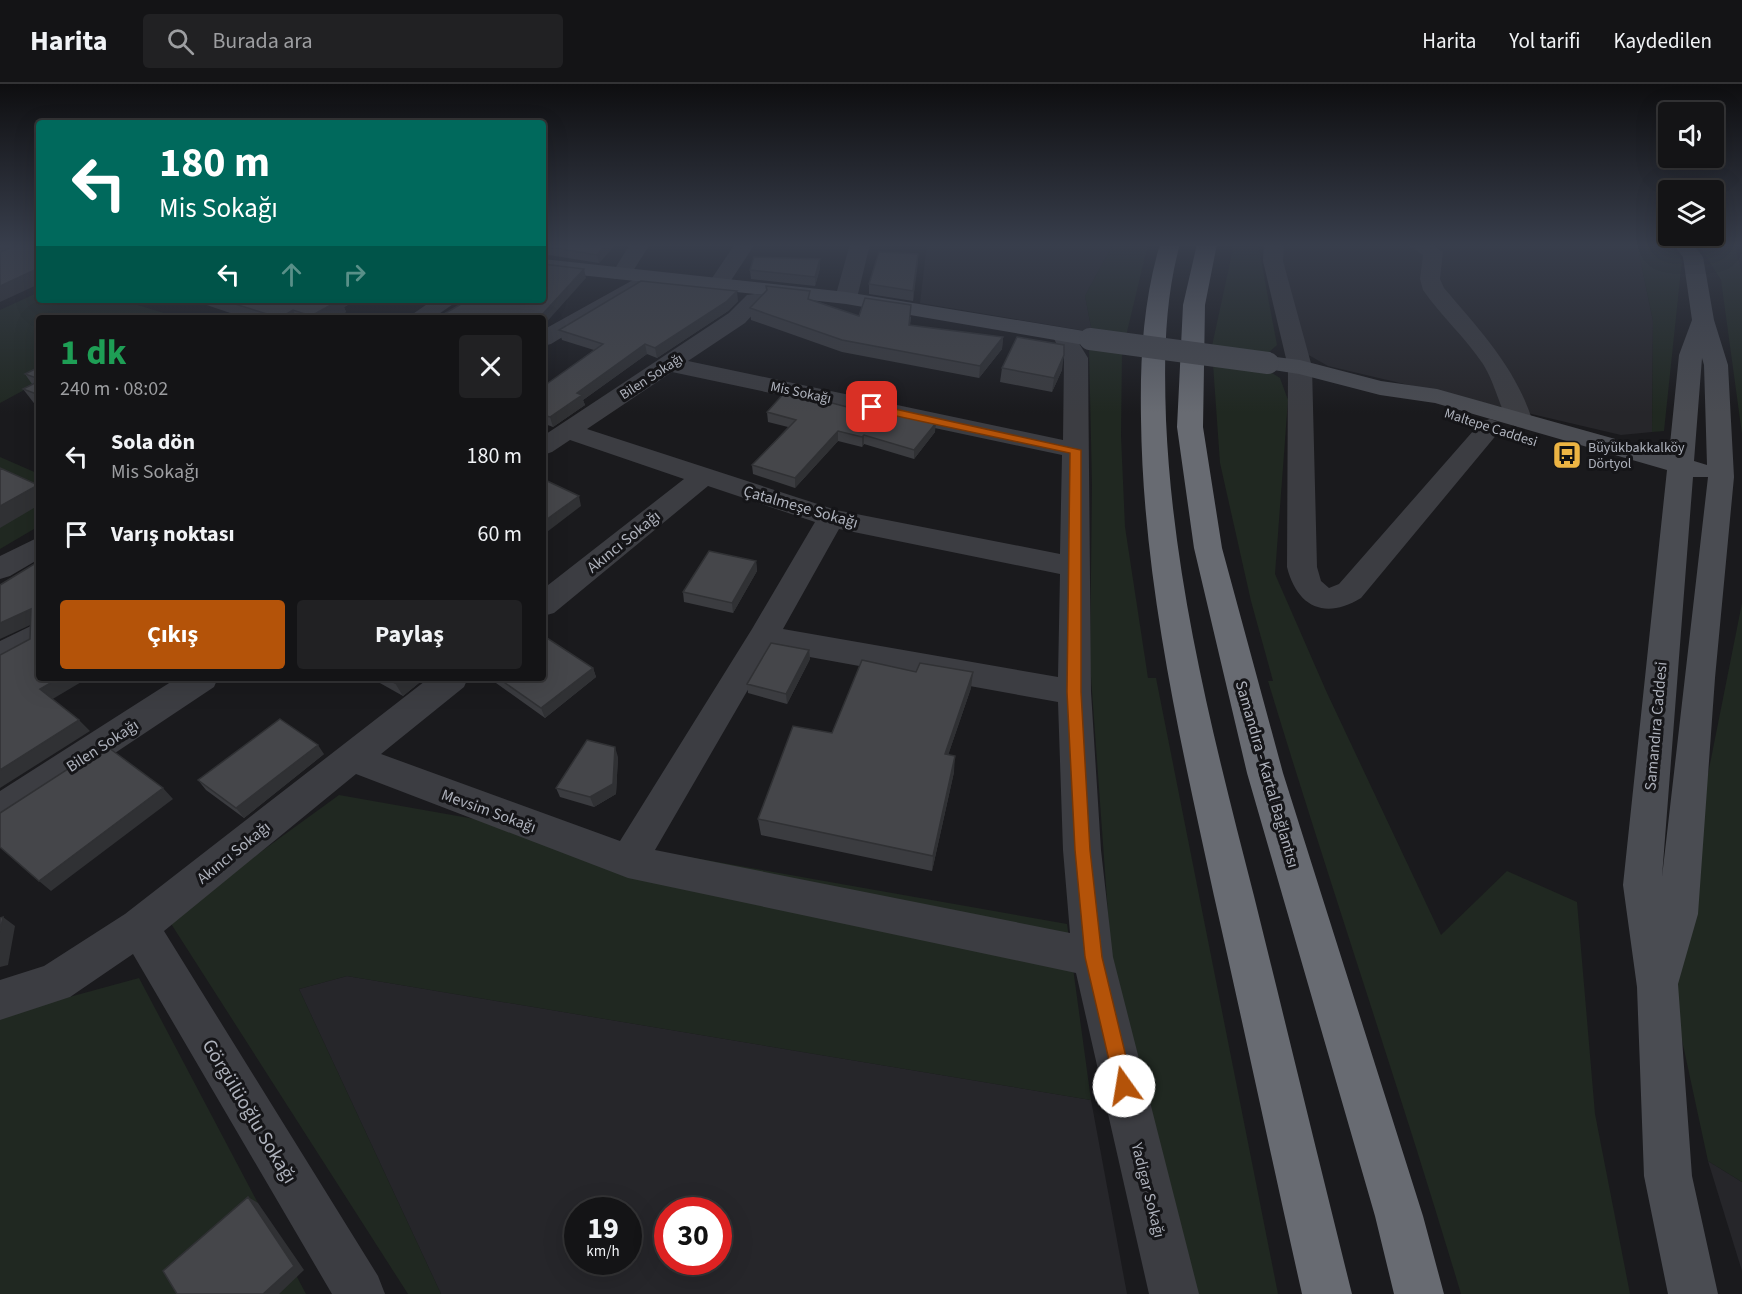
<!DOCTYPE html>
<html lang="tr">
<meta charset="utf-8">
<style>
:root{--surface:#141416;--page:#212123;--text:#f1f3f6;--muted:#9d9ea1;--line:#333335;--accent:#b45309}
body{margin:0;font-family:"Source Sans 3",sans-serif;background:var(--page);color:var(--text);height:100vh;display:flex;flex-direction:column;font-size:22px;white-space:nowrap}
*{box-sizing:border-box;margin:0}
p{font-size:20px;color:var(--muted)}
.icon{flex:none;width:33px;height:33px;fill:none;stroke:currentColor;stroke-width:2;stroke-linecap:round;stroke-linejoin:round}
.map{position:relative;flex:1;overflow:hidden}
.details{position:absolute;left:36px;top:231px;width:510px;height:366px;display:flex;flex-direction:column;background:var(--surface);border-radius:6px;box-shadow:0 6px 24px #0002,0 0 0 2px var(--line)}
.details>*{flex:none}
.guide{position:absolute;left:36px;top:36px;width:510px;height:183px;border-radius:6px;box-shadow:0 6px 24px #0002,0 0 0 2px var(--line);background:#00695c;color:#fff;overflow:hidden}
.tools{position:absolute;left:1658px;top:18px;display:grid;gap:12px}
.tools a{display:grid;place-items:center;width:66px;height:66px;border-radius:6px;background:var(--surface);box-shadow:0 6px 24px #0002,0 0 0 2px var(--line);font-size:30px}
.speed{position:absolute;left:564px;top:1113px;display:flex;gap:12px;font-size:30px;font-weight:700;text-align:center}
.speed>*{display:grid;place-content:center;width:78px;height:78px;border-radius:50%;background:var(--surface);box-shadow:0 6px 24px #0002,0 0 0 2px var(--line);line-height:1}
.speed small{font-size:15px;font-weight:400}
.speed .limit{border:9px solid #d22;background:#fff;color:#111}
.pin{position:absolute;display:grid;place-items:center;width:51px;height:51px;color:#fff;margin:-26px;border-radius:12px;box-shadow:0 3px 9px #0006}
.me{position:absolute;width:66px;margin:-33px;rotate:347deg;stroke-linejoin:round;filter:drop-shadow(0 0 4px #0008)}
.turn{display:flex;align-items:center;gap:21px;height:126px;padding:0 24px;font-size:27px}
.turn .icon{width:78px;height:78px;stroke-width:2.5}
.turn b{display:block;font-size:42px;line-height:51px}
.lanes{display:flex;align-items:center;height:57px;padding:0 24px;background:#0003;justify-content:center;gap:30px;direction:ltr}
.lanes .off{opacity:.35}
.round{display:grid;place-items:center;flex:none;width:63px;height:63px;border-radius:6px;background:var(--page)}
.summary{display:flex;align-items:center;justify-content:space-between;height:102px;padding:0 24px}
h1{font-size:36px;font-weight:700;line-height:45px;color:#1e9e55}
.button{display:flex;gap:12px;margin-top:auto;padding:12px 24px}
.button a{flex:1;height:69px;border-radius:6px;background:var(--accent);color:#fff;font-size:24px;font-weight:700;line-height:69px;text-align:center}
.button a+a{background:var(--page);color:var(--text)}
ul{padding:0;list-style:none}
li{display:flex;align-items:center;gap:18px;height:78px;padding:0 24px}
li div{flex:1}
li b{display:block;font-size:22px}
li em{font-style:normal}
header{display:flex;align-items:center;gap:36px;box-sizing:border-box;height:84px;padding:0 30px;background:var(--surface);border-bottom:2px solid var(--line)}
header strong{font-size:28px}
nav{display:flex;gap:33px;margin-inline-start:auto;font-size:21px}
.search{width:420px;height:54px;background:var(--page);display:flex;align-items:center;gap:15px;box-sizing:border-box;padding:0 21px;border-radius:6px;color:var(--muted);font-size:22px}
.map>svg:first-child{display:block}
</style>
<header>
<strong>Harita</strong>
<div class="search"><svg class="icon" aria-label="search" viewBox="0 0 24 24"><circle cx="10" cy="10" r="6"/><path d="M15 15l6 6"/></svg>Burada ara</div>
<nav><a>Harita</a><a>Yol tarifi</a><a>Kaydedilen</a></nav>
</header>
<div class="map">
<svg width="1742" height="1210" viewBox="0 0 1742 1210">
<rect width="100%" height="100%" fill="#1a1a1d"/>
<path fill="#26262a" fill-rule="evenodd" d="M927 160H1113L1085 212 1092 248 920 219Z
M1271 160H1637L1653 237 1652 348 1621 351 1328 282 1298 265 1270 180Z
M347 892 1091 1016 1127 1210H441L299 905ZM578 1126H628V1178H578ZM668 1126H718V1178H668Z
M1708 1077 1742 1098V1187Z"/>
<path fill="#202821" d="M1113 160H1148L1126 252 1092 248 1085 212Z
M1234 160H1258L1277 261 1268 269 1212 262Z
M1637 160H1669L1682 176 1664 347 1652 348 1653 237Z
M1698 160H1734L1742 189V350L1721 196Z
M39 208V216H121L167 230 160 234H39V298L0 319V226Z
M1089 264 1122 268 1121 352 1125 443 1148 594H1156L1278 1210H1195L1111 871 1090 579 1092 401Z
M1213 280 1269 287 1280 294 1288 316 1275 490 1327 609 1441 851 1507 787 1577 818 1595 1030 1630 1210H1461C1400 1005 1330 802 1268 597H1273L1251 517 1220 379Z
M0 373 39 390V442L0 465Z
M1742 519V1098L1708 1077 1668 891Z
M339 711 1067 840 1091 1016 347 892 299 905 441 1210H408L168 835Z
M139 894 306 1210H0V932Z"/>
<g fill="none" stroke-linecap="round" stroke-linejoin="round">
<path fill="#3c3d42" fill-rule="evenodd" d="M0 160H21L18 164 0 170Z
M630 160H650L628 195H614L611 191Z
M735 160H755L726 204H712L708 200Z
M850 160H870L857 214 854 219H838L835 214Z
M1264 160H1284L1283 177 1312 283 1317 483 1321 497 1329 504 1339 500 1481 338 1490 335 1499 338 1503 343 1361 514C1325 536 1297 523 1287 483L1288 283 1263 177Z
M1406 160H1431L1443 168 1440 195 1444 204C1479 245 1515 283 1532 335L1528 340 1519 343 1510 340C1500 325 1495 299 1483 280 1465 253 1441 232 1423 206L1420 195 1423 171Z
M633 196 640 198 644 202 640 206 551 260 543 262V246Z
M755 210 763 211 766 216 745 239 688 277 1063 356 1064 274 1053 253 1056 248H1072L1088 274 1091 608 1101 766 1113 873 1199 1210H1149L1076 889 628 794 356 690 164 847 378 1192 385 1210H332L133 870 70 913 0 936V896L44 882 125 830 429 594H468L464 603 381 670 620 757 752 545 815 438 708 402 554 529 543 532V505L684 395 570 356 552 368 543 371V352L729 229 747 211ZM672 288 1062 371 1060 470 836 426 587 345ZM839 445 1060 490 1058 593 783 545ZM771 566 1058 618 1063 766 1070 849 655 766Z
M433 216H459L433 234H407Z
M39 453V475L10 492 0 495V472Z
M39 538V564L11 580 0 584V557Z
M177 594H218L214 603 13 737 0 741V707Z"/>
<path fill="#4a4c52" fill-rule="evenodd" d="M1673 160H1693L1703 173 1714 236 1728 281 1734 393 1715 594 1698 830 1678 900 1692 1092 1718 1210H1668L1644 1092 1637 903 1623 801 1667 386 1435 319 1380 311 1299 290 1260 284 1256 279 1260 274 1268 272 1300 276 1381 297 1437 305 1669 370 1679 271 1692 236 1683 173ZM1702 274 1704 281 1707 381 1694 377ZM1693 393H1708L1662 793Z
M543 175 846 208 1090 248 1098 250 1101 255 1098 260 1090 262 846 220 543 187Z"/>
<path fill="#686b72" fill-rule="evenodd" d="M1160 160H1180C1164 218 1164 277 1166 336 1173 498 1214 656 1254 812 1287 945 1319 1078 1352 1210H1302C1272 1077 1244 944 1214 812 1180 655 1143 497 1141 335 1140 275 1143 218 1160 160Z
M1197 160H1217L1205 221 1203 343 1222 464 1283 689 1423 1132 1444 1210H1394L1375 1132 1247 689 1194 464 1177 343 1183 221Z"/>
<path stroke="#4a4c52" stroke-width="22" d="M1090 255 1268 279"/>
</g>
<path fill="#3b3c40" d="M543 160 615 161 599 179 543 170Z
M918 170 913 217 869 210V200Z
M820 184 815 202 751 195 750 186Z
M810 215 859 232 911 233 910 242 1003 253 1002 265 979 294 842 268 751 236 750 224Z
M192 216H357L344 223 346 228 335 234H245Z
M738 217 728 227 657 274 647 270 583 316 585 321 553 343 545 340 543 342V298L548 299 594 266 562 256 559 246Z
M39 283V324L37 323 23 305 32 300 25 290Z
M1002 284 1062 286 1052 308 1000 298Z
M767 328 935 348 914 375 864 360 862 363 838 357 795 404 753 390 752 381 788 343 768 338Z
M756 477 757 487 733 529 684 518 683 508Z
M809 566 810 575 787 620 748 609 747 600Z
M593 584 596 593 545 634 496 599 494 594H543Z
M371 594H425L403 612Z
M971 604 948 671 954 688 932 787 761 751 758 735 832 649Z
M324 670 244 734 206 706 198 696Z
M618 673 616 710 594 723 560 713 556 704Z"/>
<path fill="#303134" d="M607 160H615V161L599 179 597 171Z
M918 170V179L913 217V207Z
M820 175V184L815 202V193Z
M39 184V200L0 218V202Z
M584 185 586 194 543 242V234H539Z
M737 207 738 217 728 227 657 274 655 264Z
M336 216H357L344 223 346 228 335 234H312L311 232Z
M293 226 297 234H280Z
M1003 253 1002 265 979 294 980 282Z
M645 260 647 270 583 316 585 321 553 343 550 333 577 309Z
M1064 271 1062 286 1052 308 1054 294Z
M936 339 935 348 914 375V366Z
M838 347V357L795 404V394Z
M864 351V360L862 363V353Z
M38 401 39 402V421L0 444V422Z
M579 412 581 422 543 451V438Z
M756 477 757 487 733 529 732 519Z
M31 525 39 537 0 555V539Z
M809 566 810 575 787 620 786 610Z
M593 584 596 593 545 634 541 624Z
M973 588 971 604 943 686 945 670Z
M59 594H88L51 616 40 605Z
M402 594H425L403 612 395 599Z
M79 636 90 647 0 704V686Z
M318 661 324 670 244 734 236 724Z
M615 663 618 673 616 710 594 723 590 713Z
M955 672 954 688 932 787 933 772Z
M163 704 173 715 51 807 39 797Z
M3 833 15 842 8 881 0 883V848Z
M248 1113 258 1119 304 1186 279 1210H263Z"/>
<path fill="#45464a" stroke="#303134" stroke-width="1.5" d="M20 160H39V184L0 202V168Z
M543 160H607L597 171 543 162Z
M879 168 918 170 913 207 869 200Z
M754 173 820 175 815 193 750 186Z
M543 180 584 185 539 234H437L468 216H543Z
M641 197 737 207 726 218 655 264 645 260 577 309 582 311 550 333 543 331V298L548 299 603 260 559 246Z
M766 202 810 207 808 215 859 232 865 214 911 221 909 241 1003 253 980 282 842 256 750 224 767 206Z
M222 216H340L311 232 293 226 280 234Z
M1017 253 1064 261V271L1054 294 1002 284Z
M39 283V295L25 290Z
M39 297V311L23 305Z
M786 307 889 334 894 328 936 339 914 366 864 351 862 353 838 347 795 394 752 381 796 336 767 328Z
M0 384 38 401 0 422Z
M543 395 579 412 543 438Z
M709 467 756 477 732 519 683 508Z
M39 477V594H59L40 605 79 636 0 686V571L30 555 31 525 0 539V501Z
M543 552H544L593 584 541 624 498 594H543Z
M771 559 809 566 786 610 747 600Z
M862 576 916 588 920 579 973 588 945 670 955 672 933 772 758 735 793 642 832 649Z
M387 594H402L395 599Z
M280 635 318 661 236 724 198 696Z
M587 656 615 663 613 700 590 713 556 704Z
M105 661 163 704 39 797 0 763V729Z
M3 833 0 848V834Z
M248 1113 294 1182 263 1210H177L163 1187Z"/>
<linearGradient id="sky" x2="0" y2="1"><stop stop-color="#0e0e10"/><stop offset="0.49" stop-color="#383e4c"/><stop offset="1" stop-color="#383e4c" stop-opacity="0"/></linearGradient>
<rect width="1742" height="329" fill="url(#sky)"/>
<path fill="#b45309" stroke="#753606" stroke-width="1.5" d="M872 320 1081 366V608L1090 766 1102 873 1133 1002 1130 1009 1124 1012 1117 1009 1115 1002 1085 873 1075 766 1067 608 1070 369 868 326V321Z"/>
<defs>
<g id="bus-square" transform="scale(1.5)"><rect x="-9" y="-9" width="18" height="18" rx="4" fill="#ecb443" stroke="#151518"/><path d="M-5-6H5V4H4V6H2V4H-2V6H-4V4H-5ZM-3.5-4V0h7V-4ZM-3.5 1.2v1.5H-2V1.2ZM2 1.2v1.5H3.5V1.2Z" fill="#111"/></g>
</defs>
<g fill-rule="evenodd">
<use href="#bus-square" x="1567" y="371"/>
</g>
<g text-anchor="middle" stroke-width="6" stroke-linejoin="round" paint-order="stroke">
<g font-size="14" fill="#aeb2bc" stroke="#151518">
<text transform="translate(651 292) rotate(-33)" y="5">Bilen Sokağı</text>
<text transform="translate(801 308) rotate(12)" y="5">Mis Sokağı</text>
<text transform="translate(1491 343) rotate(18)" y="5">Maltepe Caddesi</text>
</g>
<g font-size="14" fill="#aeb2bc" stroke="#151518" text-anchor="start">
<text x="1588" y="368">Büyükbakkalköy<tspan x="1588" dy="16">Dörtyol</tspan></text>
</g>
<g font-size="16" fill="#aeb2bc" stroke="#151518">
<text transform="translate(801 422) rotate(16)" y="6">Çatalmeşe Sokağı</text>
<text transform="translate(623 457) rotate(-39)" y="6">Akıncı Sokağı</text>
<text transform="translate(1655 642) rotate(-85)" y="6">Samandıra Caddesi</text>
<text transform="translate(102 661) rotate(-33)" y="6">Bilen Sokağı</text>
<text transform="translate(1268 690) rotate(74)" y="6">Samandıra - Kartal Bağlantısı</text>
<text transform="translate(489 726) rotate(20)" y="6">Mevsim Sokağı</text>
<text transform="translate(233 768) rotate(-39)" y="6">Akıncı Sokağı</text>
<text transform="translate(1149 1106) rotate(76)" y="6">Yadigar Sokağı</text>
</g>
<g font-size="20" fill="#aeb2bc" stroke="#151518">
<text transform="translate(250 1027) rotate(59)" y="7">Görgülüoğlu Sokağı</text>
</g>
</g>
</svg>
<div class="tools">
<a><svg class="icon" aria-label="sound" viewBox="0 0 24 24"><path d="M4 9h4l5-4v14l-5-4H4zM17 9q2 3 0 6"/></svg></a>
<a><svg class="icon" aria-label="layers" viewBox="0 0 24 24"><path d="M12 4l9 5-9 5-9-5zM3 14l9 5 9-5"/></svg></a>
</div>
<div class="speed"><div>19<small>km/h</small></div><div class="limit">30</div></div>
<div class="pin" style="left:872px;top:323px;background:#d93025"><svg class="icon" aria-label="arrive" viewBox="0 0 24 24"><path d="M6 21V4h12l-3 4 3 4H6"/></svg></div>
<svg class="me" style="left:1124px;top:1002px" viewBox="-20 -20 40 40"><circle r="19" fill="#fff"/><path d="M0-13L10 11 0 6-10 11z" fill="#b45309"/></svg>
<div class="guide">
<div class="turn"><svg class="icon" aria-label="left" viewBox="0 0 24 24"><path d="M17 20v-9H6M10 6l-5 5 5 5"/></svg><div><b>180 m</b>Mis Sokağı</div></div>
<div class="lanes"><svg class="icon" aria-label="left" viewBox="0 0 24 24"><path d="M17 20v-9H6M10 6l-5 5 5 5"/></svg><svg class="icon off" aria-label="ahead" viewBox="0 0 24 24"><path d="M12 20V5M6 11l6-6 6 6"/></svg><svg class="icon off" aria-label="right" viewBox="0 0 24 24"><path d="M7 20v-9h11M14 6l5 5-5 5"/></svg></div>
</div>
<section class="details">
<div class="summary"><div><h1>1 dk</h1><p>240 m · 08:02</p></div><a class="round"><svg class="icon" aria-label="close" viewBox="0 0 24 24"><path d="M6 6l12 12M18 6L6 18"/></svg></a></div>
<ul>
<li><svg class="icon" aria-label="left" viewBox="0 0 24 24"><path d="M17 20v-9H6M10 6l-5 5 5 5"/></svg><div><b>Sola dön</b><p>Mis Sokağı</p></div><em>180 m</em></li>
<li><svg class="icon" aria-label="arrive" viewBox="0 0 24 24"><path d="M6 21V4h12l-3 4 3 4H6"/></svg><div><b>Varış noktası</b></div><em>60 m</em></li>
</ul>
<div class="button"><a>Çıkış</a><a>Paylaş</a></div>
</section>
</div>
